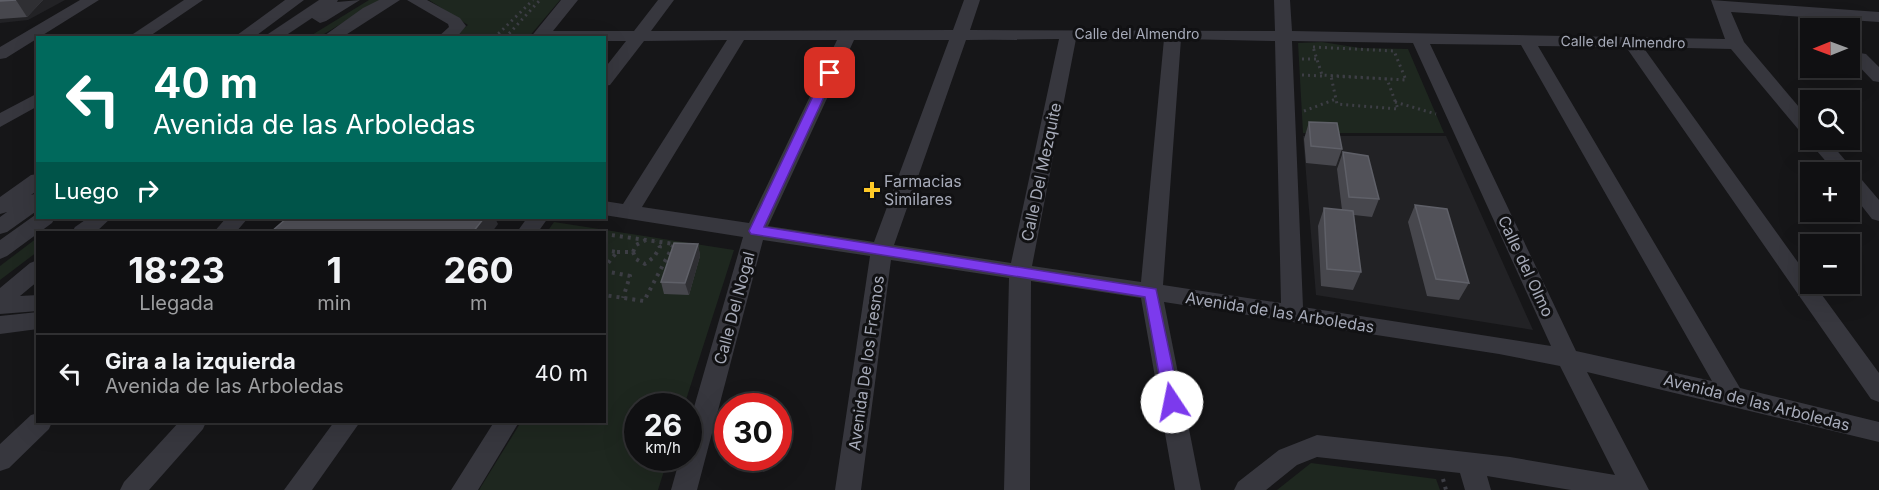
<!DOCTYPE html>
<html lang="es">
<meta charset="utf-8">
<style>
:root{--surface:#101012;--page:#19191b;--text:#f1f3f6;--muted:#9c9d9f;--line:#303032}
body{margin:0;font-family:Inter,sans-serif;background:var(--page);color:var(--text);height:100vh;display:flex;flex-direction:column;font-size:22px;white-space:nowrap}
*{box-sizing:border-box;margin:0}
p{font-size:20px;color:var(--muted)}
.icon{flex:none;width:33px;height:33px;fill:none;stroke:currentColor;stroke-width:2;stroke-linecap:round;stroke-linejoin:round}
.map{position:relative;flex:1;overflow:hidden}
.details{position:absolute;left:36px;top:231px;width:570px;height:192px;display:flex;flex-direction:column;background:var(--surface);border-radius:0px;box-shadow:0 6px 24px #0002,0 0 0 2px var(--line)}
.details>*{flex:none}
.banner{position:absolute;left:36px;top:36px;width:570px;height:183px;border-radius:0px;box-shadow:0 6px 24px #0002,0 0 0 2px var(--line);background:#00695c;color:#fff;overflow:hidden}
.needle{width:39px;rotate:269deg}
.buttons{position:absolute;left:1800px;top:18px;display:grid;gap:12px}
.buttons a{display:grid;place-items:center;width:60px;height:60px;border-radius:0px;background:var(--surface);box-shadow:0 6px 24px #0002,0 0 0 2px var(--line);font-size:30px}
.speed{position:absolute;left:624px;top:393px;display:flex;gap:12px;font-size:30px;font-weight:700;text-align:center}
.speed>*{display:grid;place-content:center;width:78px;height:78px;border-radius:50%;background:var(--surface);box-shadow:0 6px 24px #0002,0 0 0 2px var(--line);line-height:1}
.speed small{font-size:15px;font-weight:400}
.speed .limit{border:9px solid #d22;background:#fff;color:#111}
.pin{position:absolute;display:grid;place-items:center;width:51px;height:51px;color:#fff;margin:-26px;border-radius:12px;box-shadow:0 3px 9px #0006}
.me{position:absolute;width:66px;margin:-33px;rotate:349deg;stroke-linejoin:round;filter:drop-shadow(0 0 4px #0008)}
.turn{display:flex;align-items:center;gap:21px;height:126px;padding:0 18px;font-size:27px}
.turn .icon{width:78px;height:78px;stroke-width:2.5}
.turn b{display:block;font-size:42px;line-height:51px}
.then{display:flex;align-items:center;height:57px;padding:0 18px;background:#0003;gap:12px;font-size:22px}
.eta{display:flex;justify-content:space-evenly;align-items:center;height:102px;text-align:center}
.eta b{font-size:36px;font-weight:700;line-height:42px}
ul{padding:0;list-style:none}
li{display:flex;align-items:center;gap:18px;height:78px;padding:0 18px;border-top:2px solid var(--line)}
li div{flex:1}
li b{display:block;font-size:22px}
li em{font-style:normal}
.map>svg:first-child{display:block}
</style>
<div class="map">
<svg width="1879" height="490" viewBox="0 0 1879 490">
<rect width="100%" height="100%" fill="#161618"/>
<path fill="#222225" d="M0 0H65L28 20 0 23Z
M1303 136H1446L1533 330 1316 295Z"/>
<path fill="#1e271f" d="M369 0H381L319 37 307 38Z
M429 0H560L528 38 451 37 468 25Z
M1322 42 1360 48 1408 49 1444 133H1303L1298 43Z
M554 222 734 250 684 406H638V458H668L658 490H479L521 422H604V232H547Z
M37 238V252L0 280V266Z
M1311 463 1436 479 1440 490H1277Z"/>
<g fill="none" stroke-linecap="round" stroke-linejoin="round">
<path stroke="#3d3e45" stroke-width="3" stroke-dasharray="2 4" stroke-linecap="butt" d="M494 38 533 0
M505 38 540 0
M1313 47 1394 51 1406 80 1322 75Z
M1302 59H1317
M1302 75 1322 76
M1331 76 1387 79 1398 109 1337 104Z
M1395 102 1436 114
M1304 111 1336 99"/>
<path stroke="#3d3e45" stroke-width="4" stroke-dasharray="3 5" stroke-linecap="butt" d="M585 232H596
M604 234 674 244 644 301 604 295
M604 250 617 252 604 268
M617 252H633L636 259 645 264 654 257 660 247 656 241
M633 252 636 245 646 240
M604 271 630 276 623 298
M1443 479 1446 490"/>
<path fill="#37373e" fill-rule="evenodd" d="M80 0H99L6 58 0 59V47Z
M184 0H203L147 38H127Z
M285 0H304L253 38H233Z
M319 0H338L337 2 360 0 326 21 320 23 312 18 282 38H262Z
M379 0H400L341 38H321L363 8Z
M407 0H427L460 18 466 26 456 38H437L449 27 448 24Z
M561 0H578L553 31H634L658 0H674L651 31 953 30 964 0H980L970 30 1275 31 1274 0H1290L1292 31 1725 39 1711 0 1879 12V22L1731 12 1744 42 1810 120V137L1803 135 1731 49 1643 47 1810 279V284H1814L1879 373V402L1871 399 1626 47 1538 46 1740 388 1879 422V442L1587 372 1649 490H1571L1487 476 1491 490H1465L1460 473 1317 457 1297 465 1266 490H1234L1238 482 1279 450 1317 435 1510 457 1615 475 1560 366 1499 354 1164 302 1201 490H1175L1141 298 1031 281 1030 490H1004L1009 278 891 260 861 490H835L870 256 763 240 697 490H671L680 458H688V428L743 237 604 215V201L623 204 727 40 644 41 610 85 604 86V69L626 41H604V38H530ZM1059 39 1011 263 894 245 966 40ZM1076 39H1164L1141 282 1032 266ZM1181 39 1275 41 1281 303 1163 285ZM744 40H837L749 223 642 207ZM854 40H949L874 242 768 226ZM1292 41 1413 43 1551 346 1303 307ZM1430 44 1521 45 1712 381 1576 351Z
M1860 53 1866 54 1879 67V82L1873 81 1851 58 1854 54Z
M38 93V106L0 127V113Z
M1810 137V140H1828L1879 200V221L1872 219 1850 191V172H1835L1811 144 1809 140Z
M38 174V190L10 210 31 195 38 193V210L7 232 0 234V217L7 212 0 214V197L31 175Z
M38 213V218H55L52 223 7 256 0 259V240Z
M88 218H111L96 232H72L75 227Z
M226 218H248L236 232H214Z
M527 218H548L538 232H517Z
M38 260V281L20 296 38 295V311L0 314V288L30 263Z
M38 312V329L0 334V316Z
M38 413V422H52L49 429 9 468 0 471V444L31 415Z
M179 422H206L203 429 149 490H120L124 482Z
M334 422H360L312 490H284Z
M494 422H519L478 490H451Z"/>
</g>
<path fill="#47474d" d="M0 0H43L27 17 0 19Z
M1309 122 1342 149 1336 166 1306 163 1304 139Z
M1343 152 1379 199 1372 217 1354 215 1361 272 1353 290 1321 286 1318 226 1324 208 1342 210 1337 169Z
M1415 205 1469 283 1459 300 1427 296 1408 222Z
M698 244 700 256 689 295 664 294 661 282Z"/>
<path fill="#2f2f33" d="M16 0H43L27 17Z
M484 218H495L498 224 492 232H473Z
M698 244 700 256 689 295 685 283Z"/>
<path fill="#525259" stroke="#5f6068" stroke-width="1.5" d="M0 0H16L0 1Z
M1309 122 1337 123 1342 149 1311 146Z
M1343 152 1368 156 1379 199 1349 197Z
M1415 205 1447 209 1469 283 1436 279Z
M1324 208 1353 211 1361 272 1327 269Z
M287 218H484L473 232H271Z
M674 243 698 244 685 283 661 282Z"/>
<path fill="#7c3aed" stroke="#51269a" stroke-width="1.5" d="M830 70 835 73 764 227 1156 289 1180 402 1178 407 1172 409 1166 407 1164 402 1145 297 751 234 749 231 824 73Z"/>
<path fill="#ffca27" stroke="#111113" stroke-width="2" d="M869 181h6v6h6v6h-6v6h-6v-6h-6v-6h6z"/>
<g text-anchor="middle" stroke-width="6" stroke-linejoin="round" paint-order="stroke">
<g font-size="14" fill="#a7abb9" stroke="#111113">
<text x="1137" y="39">Calle del Almendro</text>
<text transform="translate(1623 42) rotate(1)" y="5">Calle del Almendro</text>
</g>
<g font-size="16" fill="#a7abb9" stroke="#111113">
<text transform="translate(1041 172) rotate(-78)" y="6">Calle Del Mezquite</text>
<text transform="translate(1526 266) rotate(65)" y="6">Calle del Olmo</text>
<text transform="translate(734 308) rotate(-75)" y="6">Calle Del Nogal</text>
<text transform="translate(1280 312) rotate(9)" y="6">Avenida de las Arboledas</text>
<text transform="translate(866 363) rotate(-82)" y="6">Avenida De los Fresnos</text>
<text transform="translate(1757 402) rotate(14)" y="6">Avenida de las Arboledas</text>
</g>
<g font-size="16" fill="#a7abb9" stroke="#111113" text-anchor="start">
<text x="884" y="187">Farmacias<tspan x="884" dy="18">Similares</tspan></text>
</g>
</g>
</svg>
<div class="buttons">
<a><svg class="needle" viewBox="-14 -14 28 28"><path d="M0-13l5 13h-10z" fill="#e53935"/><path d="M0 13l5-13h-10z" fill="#9c9d9f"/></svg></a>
<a><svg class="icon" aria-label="search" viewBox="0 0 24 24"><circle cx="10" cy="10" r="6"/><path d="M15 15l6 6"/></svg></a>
<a>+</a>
<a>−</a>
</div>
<div class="speed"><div>26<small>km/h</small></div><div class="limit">30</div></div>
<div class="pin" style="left:830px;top:73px;background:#d93025"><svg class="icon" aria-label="arrive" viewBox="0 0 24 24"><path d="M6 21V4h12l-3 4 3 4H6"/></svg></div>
<svg class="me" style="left:1172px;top:402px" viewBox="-20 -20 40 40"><circle r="19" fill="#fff"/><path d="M0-13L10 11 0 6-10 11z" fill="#7c3aed"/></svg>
<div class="banner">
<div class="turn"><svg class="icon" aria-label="left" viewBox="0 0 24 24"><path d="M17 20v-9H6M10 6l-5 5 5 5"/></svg><div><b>40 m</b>Avenida de las Arboledas</div></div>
<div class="then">Luego<svg class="icon" aria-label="right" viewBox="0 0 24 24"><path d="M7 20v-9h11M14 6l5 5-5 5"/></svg></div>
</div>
<section class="details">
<div class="eta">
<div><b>18:23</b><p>Llegada</p></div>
<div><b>1</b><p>min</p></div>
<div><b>260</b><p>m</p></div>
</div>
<ul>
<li><svg class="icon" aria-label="left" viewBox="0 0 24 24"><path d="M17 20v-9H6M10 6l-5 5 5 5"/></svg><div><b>Gira a la izquierda</b><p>Avenida de las Arboledas</p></div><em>40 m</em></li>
</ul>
</section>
</div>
